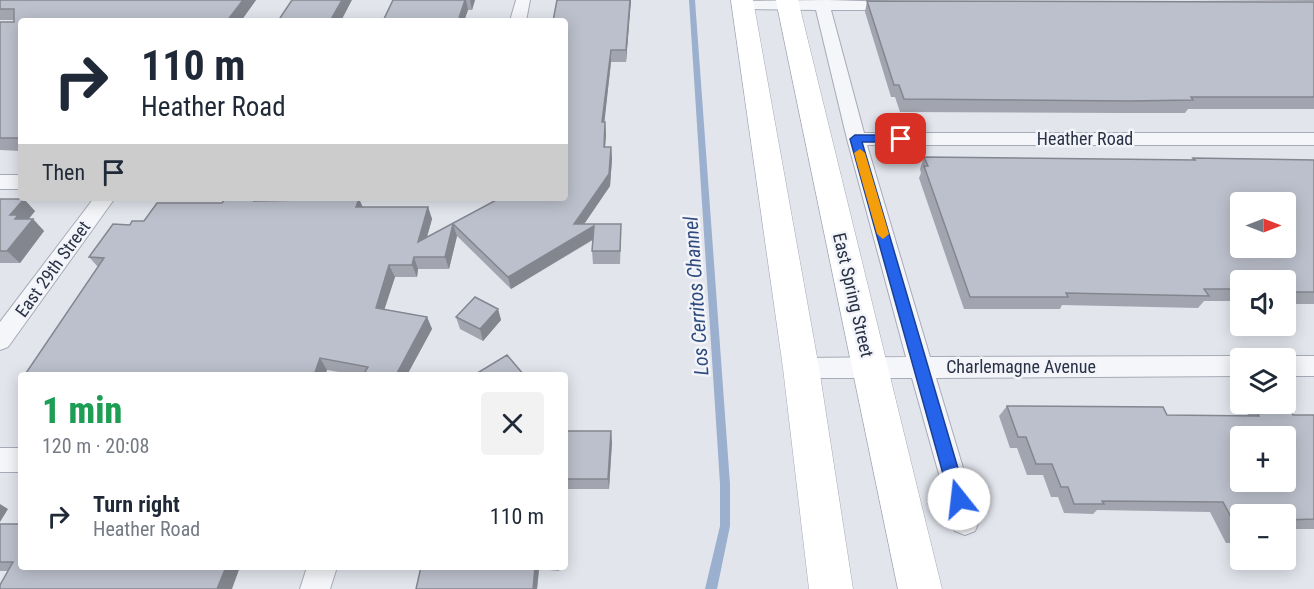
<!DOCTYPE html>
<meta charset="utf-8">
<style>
:root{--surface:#fff;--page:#f2f2f3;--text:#1f2937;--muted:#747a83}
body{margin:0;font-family:"Roboto Condensed",sans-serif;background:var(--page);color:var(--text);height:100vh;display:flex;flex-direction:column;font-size:22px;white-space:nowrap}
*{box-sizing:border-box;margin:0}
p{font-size:20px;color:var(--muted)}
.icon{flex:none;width:33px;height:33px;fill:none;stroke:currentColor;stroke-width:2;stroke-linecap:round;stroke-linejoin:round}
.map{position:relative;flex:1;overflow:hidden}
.side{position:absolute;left:18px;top:372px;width:550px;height:198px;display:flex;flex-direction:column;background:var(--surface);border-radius:6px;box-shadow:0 3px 15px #0003}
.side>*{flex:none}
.top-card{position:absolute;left:18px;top:18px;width:550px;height:183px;border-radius:6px;box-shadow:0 3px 15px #0003;background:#fff;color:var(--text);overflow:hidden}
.needle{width:39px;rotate:90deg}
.fabs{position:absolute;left:1230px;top:192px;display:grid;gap:12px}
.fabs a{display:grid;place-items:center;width:66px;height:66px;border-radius:6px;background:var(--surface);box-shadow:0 3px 15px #0003;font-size:30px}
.pin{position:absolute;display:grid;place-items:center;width:51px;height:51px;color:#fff;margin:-26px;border-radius:12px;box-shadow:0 3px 9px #0006}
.me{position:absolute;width:66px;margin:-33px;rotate:344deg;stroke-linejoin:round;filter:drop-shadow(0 0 4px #0008)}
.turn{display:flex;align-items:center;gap:21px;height:126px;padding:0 24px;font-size:27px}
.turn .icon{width:78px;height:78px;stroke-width:2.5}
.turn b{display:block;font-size:42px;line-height:51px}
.then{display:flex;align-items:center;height:57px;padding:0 24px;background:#0003;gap:12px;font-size:22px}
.round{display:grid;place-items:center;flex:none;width:63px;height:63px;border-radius:6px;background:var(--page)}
.summary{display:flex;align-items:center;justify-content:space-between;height:102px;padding:0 24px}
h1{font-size:36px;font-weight:800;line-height:45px;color:#1e9e55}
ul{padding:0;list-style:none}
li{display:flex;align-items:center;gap:18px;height:84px;padding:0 24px}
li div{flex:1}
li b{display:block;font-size:22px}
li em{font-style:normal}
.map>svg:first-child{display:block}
</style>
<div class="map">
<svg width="1314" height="589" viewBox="0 0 1314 589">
<rect width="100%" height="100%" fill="#e2e5ec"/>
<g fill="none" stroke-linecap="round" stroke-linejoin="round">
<path fill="#9bafce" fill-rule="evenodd" d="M689 0H695L730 484V526L717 589H705L720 526V484Z"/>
<g stroke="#a7abb7" stroke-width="2">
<path id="minor" d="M516 0H530L526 21H510Z
M828 0 895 2 902 6 895 10H831L864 133H1314V145H867L930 357 1240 356 1248 358H1240V376L936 378 979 521 975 531 965 535 955 531 912 378H801L792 375 789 368 792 361 801 358 906 357 847 139 816 10 743 9 736 5 743 1Z
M0 175H21V189H0Z
M94 198H115L8 347 0 350V322Z
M1286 356H1314V376H1286V358H1278Z
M0 448H21V472H0Z
M307 567H337L330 589H300Z"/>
</g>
<g stroke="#a7abb7" stroke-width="1">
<path id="secondary" d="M731 0H753L819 368 853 589H809L783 368Z
M776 0H798L942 589H898Z"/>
</g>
<use href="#minor" fill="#f5f6f9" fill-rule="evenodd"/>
<use href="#secondary" fill="#fff" fill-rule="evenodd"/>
</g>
<path fill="#a2a5af" d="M0 0H256L241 21H21V151L0 150V22H14V20H0Z
M393 0H475L472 10H468L464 21H383Z
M631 0 626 62H611L604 122H605L606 135 605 147H611L612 159 610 186 584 224 621 236 620 264H593L592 251 593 240 511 289 457 236 449 269H418L417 277H395L384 309 427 317 432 329 407 375H356L327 370 325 375H29L26 373 98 267 89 257 130 225 222 203 255 199 256 201 359 199 363 207H428L432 219 427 237 500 198H566V21Z
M1189 0H1314V1Z
M867 1 1314 2V109H1188L1185 113H1122L900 112 895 97H891L865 12Z
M924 157 1191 160 1193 158 1314 160V304H1286V280H1240V301H1204L1198 308 1062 305 1060 309H964L919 178 921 173 920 169Z
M0 199 35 211 29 219H33L44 231 20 263H0Z
M498 309 501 320 483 341 460 329 456 317Z
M1007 406 1167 415 1246 416 1255 409 1293 415H1314V529H1286V514H1240V543H1226L1210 512 1097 510 1093 514 1064 513 1058 497H1051L1043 475H1027L1017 448H1010L999 416Z
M566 431 612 442 609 489H566Z
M0 524 21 567 8 571H0Z
M421 567H560L559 571 539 569 537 589H416Z"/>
<path fill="#84868f" d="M243 0H256L241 21H227Z
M342 0H352L341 21H330Z
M465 0H466L468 10 464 21H458Z
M470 0H475L472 10Z
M630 0H631L626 62V50Z
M611 50V62L603 135 602 122Z
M605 122 606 135 604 159V147Z
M611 147 612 159 610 186 576 236 574 224Z
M24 199 35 211 25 223 33 219 44 231 20 263 7 251 10 215Z
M359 199 364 211 356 207Z
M428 207 432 219 422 254 418 242Z
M453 224 457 236 449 269 445 257Z
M594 226 595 238 511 289 508 277Z
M414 257 418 269 417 277 412 265Z
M389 265 395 277 381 320 376 308Z
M498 309 501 320 483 341 480 329Z
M427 317 432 329 407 375H396Z
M320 358 327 370 325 375H314Z
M611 431 612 442 609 489 608 479Z
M0 504 8 509 0 522Z
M226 567H240L232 589H217Z
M535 567H538L539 569 537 589H533Z"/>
<path fill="#bcc0cc" stroke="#84868f" stroke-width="1.5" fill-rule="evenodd" d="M0 0H243L227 21H21V138H0V22H14V9H0Z
M292 0H342L330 21H278Z
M393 0H465L458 21H383Z
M557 0H630L626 50H611L602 122H605L604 147H611L609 174 574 224H621L620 251H592L594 226 508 277 453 224 445 257H414L412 265H389L376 308 427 317 396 375H363L368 367 320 358 314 375 238 373 237 375H31L32 373H26L104 258 89 257 113 224 130 225 132 221H144L157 203H222L225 199H255L254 201 359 199 356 207H428L418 242 500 198H566V21H553Z
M867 1 1314 2V97H1191L1193 100 1129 101 904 99 899 85H894Z
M924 157 1195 160 1193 158 1314 160V292H1286V280H1240V289H1204L1209 296 1066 293 1068 297H970L924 166H928ZM1240 202H1286V248H1240Z
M0 199H24L10 215H18L15 219H33L7 251H0Z
M475 297 498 309 480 329 456 317Z
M507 355 524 375H474Z
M1007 406 1163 407 1167 415 1259 416 1255 409H1290L1293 415H1314V519L1286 520V514H1240V534L1223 502 1102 501 1104 504H1074L1068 487H1061L1052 464H1036L1026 437H1018ZM1240 436H1286V482H1240Z
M566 431H611L608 479H566Z
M0 524H21V567H226L217 589H0V585L13 562H0Z
M421 567H535L533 589H416Z"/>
<path fill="#2563eb" stroke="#184099" stroke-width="1.5" d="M855 135H901L907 139 901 142H862L967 499 965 505 959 507 953 505 950 499 850 139Z"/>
<path fill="#f59e0b" d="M860 149 865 153 889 234 883 239 877 234 854 153Z"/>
<g text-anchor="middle" stroke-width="5" stroke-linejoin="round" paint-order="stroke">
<g font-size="18" fill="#293145" stroke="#f2f4f9">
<text x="1085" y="145">Heather Road</text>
<text transform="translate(53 269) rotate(-54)" y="6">East 29th Street</text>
<text transform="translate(853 295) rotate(77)" y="6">East Spring Street</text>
<text x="1021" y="373">Charlemagne Avenue</text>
</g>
<g font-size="20" font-style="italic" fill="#2f4b7d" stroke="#f2f4f9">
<text transform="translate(696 296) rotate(-94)" y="7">Los Cerritos Channel</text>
</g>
</g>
</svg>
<div class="fabs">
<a><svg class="needle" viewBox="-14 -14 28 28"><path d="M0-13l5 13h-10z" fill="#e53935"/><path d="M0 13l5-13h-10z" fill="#747a83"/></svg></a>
<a><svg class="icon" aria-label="sound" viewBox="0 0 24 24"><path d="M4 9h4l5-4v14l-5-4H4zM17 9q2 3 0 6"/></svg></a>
<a><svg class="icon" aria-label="layers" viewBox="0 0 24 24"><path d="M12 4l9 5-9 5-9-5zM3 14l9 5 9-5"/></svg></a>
<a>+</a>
<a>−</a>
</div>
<div class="pin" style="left:901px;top:139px;background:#d93025"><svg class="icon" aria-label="arrive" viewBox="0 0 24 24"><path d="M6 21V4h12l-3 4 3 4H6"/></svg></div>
<svg class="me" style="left:959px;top:499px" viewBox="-20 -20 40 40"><circle r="19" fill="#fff"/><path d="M0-13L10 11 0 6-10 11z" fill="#2563eb"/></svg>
<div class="top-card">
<div class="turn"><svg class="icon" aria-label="right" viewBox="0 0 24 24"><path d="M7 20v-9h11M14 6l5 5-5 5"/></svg><div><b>110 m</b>Heather Road</div></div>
<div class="then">Then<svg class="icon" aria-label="arrive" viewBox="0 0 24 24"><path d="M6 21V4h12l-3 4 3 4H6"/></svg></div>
</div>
<section class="side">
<div class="summary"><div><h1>1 min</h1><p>120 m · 20:08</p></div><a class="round"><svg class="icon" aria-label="close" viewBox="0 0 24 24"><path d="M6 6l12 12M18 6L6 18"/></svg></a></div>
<ul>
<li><svg class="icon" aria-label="right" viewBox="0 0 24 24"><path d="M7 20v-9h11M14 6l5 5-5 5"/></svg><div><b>Turn right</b><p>Heather Road</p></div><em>110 m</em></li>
</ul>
</section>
</div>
